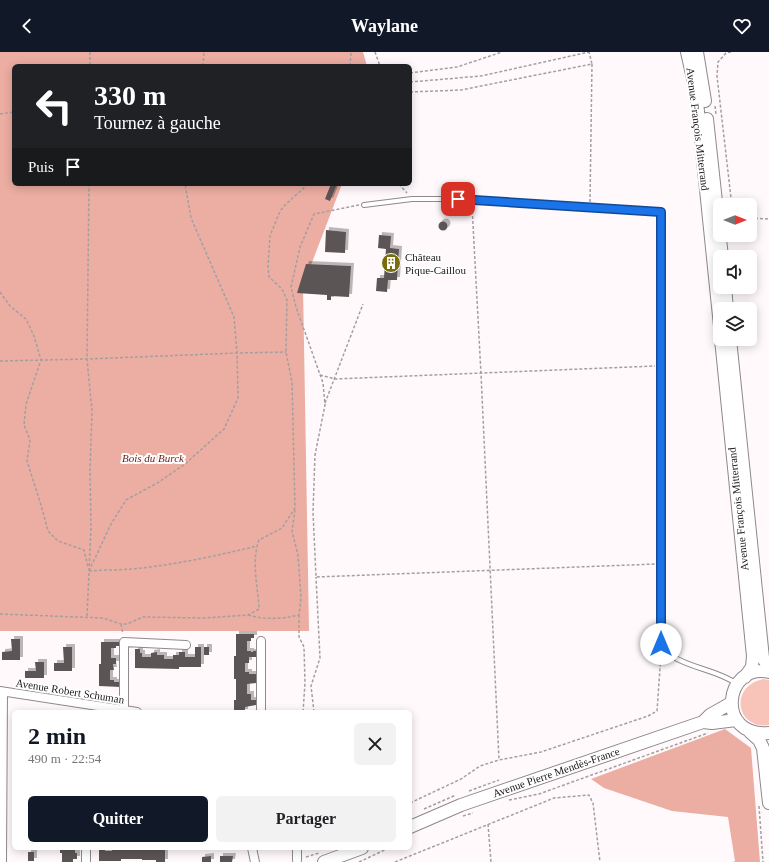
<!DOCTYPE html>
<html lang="fr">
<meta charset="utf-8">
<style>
:root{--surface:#fff;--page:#f2f2f2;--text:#202124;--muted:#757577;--accent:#111827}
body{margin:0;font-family:"Times New Roman",serif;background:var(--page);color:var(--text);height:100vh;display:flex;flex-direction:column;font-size:15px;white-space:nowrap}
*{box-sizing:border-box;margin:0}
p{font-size:13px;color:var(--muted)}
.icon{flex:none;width:22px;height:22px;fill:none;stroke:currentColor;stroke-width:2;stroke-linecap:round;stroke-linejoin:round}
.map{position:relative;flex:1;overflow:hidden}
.details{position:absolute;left:12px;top:658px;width:400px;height:140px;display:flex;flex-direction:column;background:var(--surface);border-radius:6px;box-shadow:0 2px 10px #0003}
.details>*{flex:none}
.guide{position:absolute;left:12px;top:12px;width:400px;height:122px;border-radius:6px;box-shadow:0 2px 10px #0003;background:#202124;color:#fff;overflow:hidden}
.needle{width:26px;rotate:90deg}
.controls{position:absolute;left:713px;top:146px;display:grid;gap:8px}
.controls a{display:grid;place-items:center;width:44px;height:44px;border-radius:6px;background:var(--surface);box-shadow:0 2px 10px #0003;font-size:20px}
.pin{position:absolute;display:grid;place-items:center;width:34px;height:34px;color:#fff;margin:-17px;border-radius:8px;box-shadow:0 2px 6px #0006}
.me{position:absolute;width:44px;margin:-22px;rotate:0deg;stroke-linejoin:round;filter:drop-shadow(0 0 3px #0008)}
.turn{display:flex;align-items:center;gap:14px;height:84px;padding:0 16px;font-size:18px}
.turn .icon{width:52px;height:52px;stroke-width:2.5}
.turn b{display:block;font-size:28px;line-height:34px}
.then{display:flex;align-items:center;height:38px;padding:0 16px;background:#0003;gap:8px;font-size:15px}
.round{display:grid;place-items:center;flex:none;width:42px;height:42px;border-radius:6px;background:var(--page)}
.head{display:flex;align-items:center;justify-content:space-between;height:68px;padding:0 16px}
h1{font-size:24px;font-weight:600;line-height:30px;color:var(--accent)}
.action{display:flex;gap:8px;margin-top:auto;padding:8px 16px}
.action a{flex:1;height:46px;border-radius:6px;background:var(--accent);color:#fff;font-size:16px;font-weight:600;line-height:46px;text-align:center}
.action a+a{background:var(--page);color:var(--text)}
header{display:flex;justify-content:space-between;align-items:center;height:52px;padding:0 16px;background:var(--accent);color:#fff;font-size:18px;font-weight:600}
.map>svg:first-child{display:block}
</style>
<header><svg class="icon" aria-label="back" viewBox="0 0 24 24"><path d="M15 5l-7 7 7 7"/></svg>Waylane<svg class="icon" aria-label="heart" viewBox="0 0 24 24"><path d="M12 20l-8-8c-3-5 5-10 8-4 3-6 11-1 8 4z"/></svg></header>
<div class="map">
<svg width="769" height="810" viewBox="0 0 769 810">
<defs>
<filter id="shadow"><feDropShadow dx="3" dy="-3" stdDeviation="0" flood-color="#0004"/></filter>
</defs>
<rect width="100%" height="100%" fill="#fff9fc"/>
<path fill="#f8c4b9" d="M763 627 769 628V673C737 678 728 635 763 627Z"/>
<path fill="#ecada2" d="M0 0H363L367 14H14V132H342L303 234 309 579H0Z
M725 677 751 696 760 810H733L735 809 728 765 672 759 604 736 591 727Z"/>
<path fill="#5b5455" filter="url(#shadow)" d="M331 132H337L330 149 325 147Z
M438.5 174a4.5 4.5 0 1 1 9 0a4.5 4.5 0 1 1-9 0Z
M326 178 346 180 345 201 325 200Z
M379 183 391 184 390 196 399 197 397 228H388L387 240 376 239 377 226H384L386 197 378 196Z
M306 212 351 214 349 245 331 244V248H327V243L297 241Z
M236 582H254V586H251V589H247V599H251V600H253V599H256V605H249V611H245V620H249V622H256V631L247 632V642H251V648H256V653L245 655V660H234V648H236V627H234V604H236Z
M11 587H20V608H2V600L12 599Z
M101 590H120V594H116V596H111V606H116V612H113L114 618H110V628H114V630H121V635L99 634V612H101Z
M63 595H72V619H54V611H64Z
M195 595H201V615H179V617L135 616V597H140V601H142V605H151V601L157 600V603H164V607H173V603H179V600H185V605H195Z
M204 595H209V603H204Z
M35 610H44V626H25V619H36Z
M60 796H75V801H77V807H73V810H62V801H60Z
M99 796H105V799H112V796H149V798H158V796H165V810H156V808H142V807H121V809H99Z
M28 800H34V809H28Z
M211 804V810H202V805Z
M220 804H233L232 810H220Z"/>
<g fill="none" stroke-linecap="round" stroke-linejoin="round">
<g stroke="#8f888c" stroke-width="6">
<path id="service" d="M364 153 412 147H444L661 160V592C665 596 668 601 672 604 692 617 718 618 737 632"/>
</g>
<g stroke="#8f888c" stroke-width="10">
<path id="minor" d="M0 639 137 660
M124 658V590L186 593
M261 660V589
M86 796V810
M252 796 255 810
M297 808V796
M2 810 3 640"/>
</g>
<g stroke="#8f888c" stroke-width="14">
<path id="secondary" d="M687 0 696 40 720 274
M697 0 705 49
M707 67 722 205
M725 235 727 257
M721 287 753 604 752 615 745 625
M730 287 763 606 769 616
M769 620C724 610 715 686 769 681
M703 670 710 663 731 651
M750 680 759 688 763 696 769 751
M410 775 461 753 703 670 712 671 736 668
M324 810 362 796"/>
</g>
<path stroke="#a39fa1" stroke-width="1.5" stroke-dasharray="3 2" stroke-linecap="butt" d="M90 0V14
M375 0 380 14
M731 0 726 1 718 10 717 24 731 146 733 153
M203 14 204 0
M350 14 351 0
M410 21 457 15 502 0
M410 30 481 24 589 0
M410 40 461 38 592 12 589 0
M715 54 716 62
M0 62 14 60
M399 132 407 141
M590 150 592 12
M359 153 314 162 300 195 291 235 296 255 323 331 325 353 315 403 313 460 316 525 656 512
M472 154 481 322 499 708
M750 166 769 167
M0 240 10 254 26 267 34 284 41 308 26 352 24 373 30 388 27 409 41 453 48 479 58 489 84 498 88 515
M0 309 87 307 237 301 286 300
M320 323 335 327 655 314
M325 351 363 252
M89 519 111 472 126 448 159 430 185 412 224 377 238 346 237 301 234 265 191 166 185 132
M89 519C103 518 118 518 132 517 174 513 216 504 257 494
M0 562 103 566 121 572H127L143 565 205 566 248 563 259 557C258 534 251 510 259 488L282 476 295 456 292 330 286 300 287 248 282 237 269 225 268 215 270 184 280 159 285 153 308 132
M248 563C266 568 281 567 299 563L301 546 298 503 292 479 295 458
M299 563V585L304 595 305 631 303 660
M87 564 91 476 90 418 92 359 87 307 89 132
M121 572 123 582
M314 660 311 634 320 606 316 525
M469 739 499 728
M509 748 539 742 708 681
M410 751 461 727 480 714 499 708 541 700 648 664 657 659 661 602
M759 754 763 810
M424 757 456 743
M463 764 473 761
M488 772 491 810
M306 805 319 801
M359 810 389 796
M395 810 554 746 589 743 593 751 600 810"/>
<use href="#service" stroke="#fff" stroke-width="4"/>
<use href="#minor" stroke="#fff" stroke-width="8"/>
<use href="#secondary" stroke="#fff" stroke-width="12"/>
</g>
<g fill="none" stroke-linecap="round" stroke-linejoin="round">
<g stroke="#114b97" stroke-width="10">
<path id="route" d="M458 147 661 160V592"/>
</g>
<use href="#route" stroke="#1a73e8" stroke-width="7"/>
</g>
<defs>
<g id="building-disc" transform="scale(1)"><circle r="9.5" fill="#786d0a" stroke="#fff"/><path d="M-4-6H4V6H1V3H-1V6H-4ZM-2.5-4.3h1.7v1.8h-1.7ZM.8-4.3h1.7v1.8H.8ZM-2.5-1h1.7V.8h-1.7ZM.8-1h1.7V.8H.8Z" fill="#fff"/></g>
</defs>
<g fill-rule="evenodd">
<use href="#building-disc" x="391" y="211"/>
</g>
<g text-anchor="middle" stroke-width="4" stroke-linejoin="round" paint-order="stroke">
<g font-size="11" fill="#1b191a" stroke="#fff">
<text transform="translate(698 77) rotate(83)" y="4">Avenue François Mitterrand</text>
<text transform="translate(738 457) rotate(-96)" y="4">Avenue François Mitterrand</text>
<text transform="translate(70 639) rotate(9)" y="4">Avenue Robert Schuman</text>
<text transform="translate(556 720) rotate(-19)" y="4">Avenue Pierre Mendès-France</text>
</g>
<g font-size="11" fill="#1b191a" stroke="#fff" text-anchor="start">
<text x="405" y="209">Château<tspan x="405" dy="13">Pique-Caillou</tspan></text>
</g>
<g font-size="11" font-style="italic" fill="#641c13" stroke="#fff">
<text x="153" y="410">Bois du Burck</text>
</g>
</g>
</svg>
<div class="controls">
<a><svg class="needle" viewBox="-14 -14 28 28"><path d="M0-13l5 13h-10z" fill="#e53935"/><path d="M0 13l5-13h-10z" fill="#757577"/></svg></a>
<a><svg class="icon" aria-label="sound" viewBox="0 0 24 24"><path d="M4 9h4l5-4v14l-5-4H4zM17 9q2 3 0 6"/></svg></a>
<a><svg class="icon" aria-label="layers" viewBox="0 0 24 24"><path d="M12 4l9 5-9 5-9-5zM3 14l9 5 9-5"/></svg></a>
</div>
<div class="pin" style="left:458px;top:147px;background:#d93025"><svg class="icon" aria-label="arrive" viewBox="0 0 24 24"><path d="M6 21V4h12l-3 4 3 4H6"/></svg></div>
<svg class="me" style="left:661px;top:592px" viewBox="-20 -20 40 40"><circle r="19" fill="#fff"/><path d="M0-13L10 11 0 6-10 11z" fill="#1a73e8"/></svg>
<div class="guide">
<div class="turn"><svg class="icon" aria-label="left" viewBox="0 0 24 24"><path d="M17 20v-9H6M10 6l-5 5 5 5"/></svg><div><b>330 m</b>Tournez à gauche</div></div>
<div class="then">Puis<svg class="icon" aria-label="arrive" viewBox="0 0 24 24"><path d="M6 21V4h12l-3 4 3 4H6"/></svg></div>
</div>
<section class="details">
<div class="head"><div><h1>2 min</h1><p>490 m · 22:54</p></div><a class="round"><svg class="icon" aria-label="close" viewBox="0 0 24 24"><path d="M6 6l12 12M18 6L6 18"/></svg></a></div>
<div class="action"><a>Quitter</a><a>Partager</a></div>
</section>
</div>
